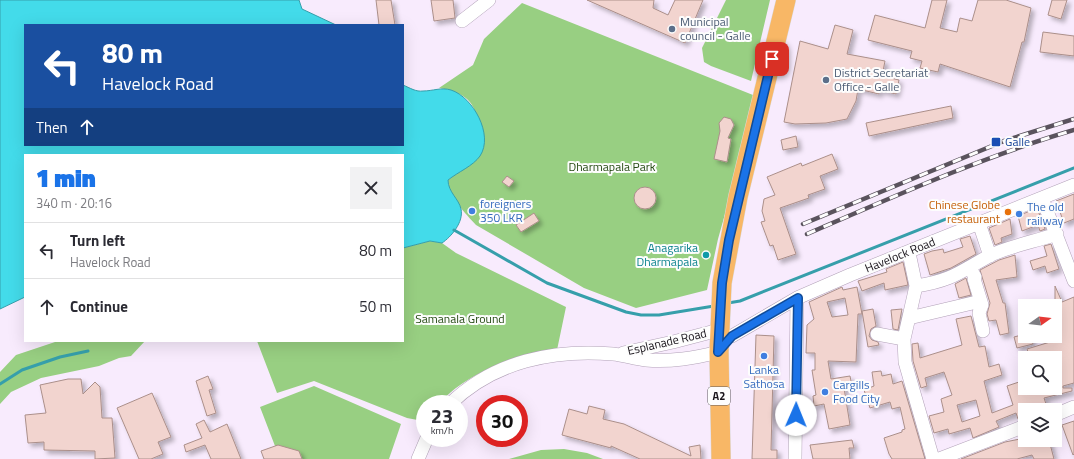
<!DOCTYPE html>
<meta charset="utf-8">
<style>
:root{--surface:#fff;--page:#f2f2f3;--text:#2b2b33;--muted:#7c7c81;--line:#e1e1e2;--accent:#1a73e8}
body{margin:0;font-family:"Titillium Web",sans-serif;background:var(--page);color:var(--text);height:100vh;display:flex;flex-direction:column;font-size:15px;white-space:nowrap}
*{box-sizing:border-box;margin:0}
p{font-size:13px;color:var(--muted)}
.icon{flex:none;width:22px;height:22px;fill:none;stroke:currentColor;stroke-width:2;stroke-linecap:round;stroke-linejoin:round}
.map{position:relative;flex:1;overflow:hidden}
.drawer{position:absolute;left:24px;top:154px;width:380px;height:188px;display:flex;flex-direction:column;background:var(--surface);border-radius:0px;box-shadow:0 4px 16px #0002}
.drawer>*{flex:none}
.top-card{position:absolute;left:24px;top:24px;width:380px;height:122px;border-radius:0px;box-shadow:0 4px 16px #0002;background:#1a4fa0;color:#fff;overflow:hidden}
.needle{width:26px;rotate:76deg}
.buttons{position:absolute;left:1018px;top:299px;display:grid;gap:8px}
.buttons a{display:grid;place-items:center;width:44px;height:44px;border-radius:0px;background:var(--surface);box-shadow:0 4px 16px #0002;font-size:20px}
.speed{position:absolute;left:416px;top:395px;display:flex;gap:8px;font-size:20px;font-weight:700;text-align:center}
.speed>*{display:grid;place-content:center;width:52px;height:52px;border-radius:50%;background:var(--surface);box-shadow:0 4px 16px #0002;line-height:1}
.speed small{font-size:10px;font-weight:400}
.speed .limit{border:6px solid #d22;background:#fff;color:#111}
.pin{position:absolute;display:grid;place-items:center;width:34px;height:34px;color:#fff;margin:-17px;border-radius:8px;box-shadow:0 2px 6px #0006}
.me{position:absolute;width:44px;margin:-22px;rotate:1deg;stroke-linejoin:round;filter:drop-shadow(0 0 3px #0008)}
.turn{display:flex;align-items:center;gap:14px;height:84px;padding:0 12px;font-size:18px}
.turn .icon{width:52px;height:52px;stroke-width:2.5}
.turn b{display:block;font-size:28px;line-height:34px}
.then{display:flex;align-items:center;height:38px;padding:0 12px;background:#0003;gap:8px;font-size:15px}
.round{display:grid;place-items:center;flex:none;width:42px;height:42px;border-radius:0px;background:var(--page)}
.head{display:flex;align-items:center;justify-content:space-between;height:68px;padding:0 12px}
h1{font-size:24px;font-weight:800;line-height:30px;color:var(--accent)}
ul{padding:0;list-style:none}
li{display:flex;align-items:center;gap:12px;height:56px;padding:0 12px;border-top:1px solid var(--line)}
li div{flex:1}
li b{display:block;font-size:15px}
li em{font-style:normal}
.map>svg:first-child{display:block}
</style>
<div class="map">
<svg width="1074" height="459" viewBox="0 0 1074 459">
<defs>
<filter id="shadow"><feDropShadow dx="3.5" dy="3.5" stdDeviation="2" flood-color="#0004"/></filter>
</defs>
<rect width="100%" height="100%" fill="#f8ebfd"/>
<path fill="#98cf82" d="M726 0H770L751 81 711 66 704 62 702 48Z
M522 3 758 97 718 239 707 290 636 308 584 288 476 225C466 214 448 196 448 180L479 156C478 120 483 95 439 88L473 65 484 39Z
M430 241 442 243 456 253 566 307 557 350C513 360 470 369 439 404H425L423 421 407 418 314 381 277 393 257 341H403V248Z
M58 341H145L131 356 119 358 99 366 41 378 11 392 0 404V372L16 355Z
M314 386 401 424 389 459H280L260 407Z
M564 449 587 453 603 459H509L541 450Z"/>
<path fill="#43dbea" stroke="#369fab" d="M0 0H299L302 9 336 25H25V145H403V85C410 88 416 92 423 91 433 91 441 87 451 90 473 97 494 135 480 156 473 166 458 172 448 180 448 192 459 199 461 209 464 222 451 237 442 243L430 241 403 248V155H25V297L0 309Z"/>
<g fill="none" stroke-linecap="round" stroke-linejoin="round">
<path stroke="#369fab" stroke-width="3" d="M454 230 547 283 626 312 641 315H659L714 306
M728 303 740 301 1074 168
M0 384 22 370 60 357 88 351"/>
</g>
<path fill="#f2d4cf" stroke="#ab8f8a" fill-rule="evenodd" filter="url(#shadow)" d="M376 0H391L395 25H379Z
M431 0H453L455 18 434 21Z
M587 0H654L653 8 668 15 675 0H703L685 43Z
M932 0H947L940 28 957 32 960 18 972 21 978 0H1006L1031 8 1024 42H1022L1010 87 940 64 938 72 920 68 922 61 910 58 912 51 868 40 875 15 925 28Z
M1052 0H1067L1061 19 1048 15Z
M835 25 853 30 847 54 885 61 882 76 899 80 896 94 879 90V94L858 89 856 101 847 119 826 123 795 124 784 122 800 41 828 49Z
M1043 32 1074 36V56L1040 52Z
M951 106 953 118 869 136 866 123Z
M724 117 731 119 734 125 728 138 731 139 727 162 714 159 720 131 719 123Z
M796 136 798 147 783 150 781 140Z
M832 154 838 169 820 176 825 189 808 195 809 198 780 208 796 254 778 260 773 245 770 246 761 222 765 221 762 211 764 199 775 195 767 177 801 163 802 166Z
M507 176 514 181 509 187 502 182Z
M634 198a11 11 0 1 1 22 0a11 11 0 1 1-22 0Z
M1074 194V219L1064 223 1056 201Z
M1037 208 1045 229 1040 231 1038 225 1022 231 1018 216Z
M534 213 539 221 521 232 516 225Z
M1010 219 1012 234 1001 238 1002 242 995 245 989 228Z
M970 236 976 254 951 268 930 275 924 254 932 251 943 249 944 253 963 247 960 239Z
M1051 244 1059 269 1047 273 1045 266 1033 270 1030 261 1047 256 1044 246Z
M1015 255 1017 277 996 280 1003 303H1005L1009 333 1000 335 996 320 989 321 987 314 990 303 980 270 999 260Z
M903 262 908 285 885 290 884 283 862 291 858 281 887 272 886 269Z
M966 278 971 295 959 298 955 284Z
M1055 286 1062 302 1074 297V383L1063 386V388H1072V391L1044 398 1048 410H1025V417L1018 419 1016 413 996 421 999 427 973 438 970 428 949 434 948 429 934 433 929 416 944 412 941 399 952 395 944 372 925 378 927 386 921 388 913 361 912 344 918 343 920 358 962 345 956 319 971 316 979 347 985 346 989 367 999 364 1002 375 984 381 992 413 1013 405 1007 386 1025 380V388H1055V352L1036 358H1030L1027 349 1050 342 1049 340 1055 338ZM976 400 980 416 962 422 957 405Z
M842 287 843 290 857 287 862 314H858L856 362 828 361 831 379 850 376 852 386 844 388 850 425 829 429 824 404 814 406 813 396 816 395 812 370H815V353H806L807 325 814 319 809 302ZM845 298 848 315 832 317 827 302Z
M873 309 876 326 871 329 869 336 872 340 878 342 879 345 868 347 862 311Z
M902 309 898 330 893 329 891 310Z
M1025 334V336H1031L1033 344 1017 348 1014 337Z
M756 335 774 336 771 450H777V459H752Z
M881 371 882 376 891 374 893 384 902 381 925 459H892L889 454 884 438 902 432V430L905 429 900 407 892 409 890 402 870 408 864 390 874 386 872 372Z
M208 376 213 389 209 390 216 413 207 416 196 381Z
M68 379H81L83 394 95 382 100 387 102 418H112L115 458 95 459V451L44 450V442L28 443 25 415 46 413 40 385Z
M152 393 171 437 158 442 163 454 151 459H139L117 408Z
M589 406 605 410 603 419 624 424 691 456 689 447 700 445 701 459H640L611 446V448L562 435 569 409 587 414Z
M204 420 210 432 227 424 241 459H211L205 445 186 452 184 445 202 438 196 424Z
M1074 421V454L1073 455 1062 425Z
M1025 438V440H1049L1054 459H1034L1032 455 1017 459H961L1005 442Z
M852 440 854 448H849L850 459H813L810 445Z
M278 445 299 451 302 459H264L261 451Z"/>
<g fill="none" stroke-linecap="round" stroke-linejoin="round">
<g stroke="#b2a2b8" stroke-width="14">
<path id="minor" d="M462 21 489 0
M1042 198 1074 281
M979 223 990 256
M909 253 916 286
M970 268 975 277 974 279 982 305 979 313 983 331
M909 318 981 301
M877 334 904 339
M732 336 797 298 850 275 1074 185
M623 353 673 342 719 330
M450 404C494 361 554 349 613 354 624 355 635 359 646 360 672 362 694 358 719 352
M1055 415 1074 407
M418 459 427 438
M795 459 797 298
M933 459 905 362 904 339 916 286C951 281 960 272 989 256 1006 247 1037 241 1057 234
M939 459 1025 426"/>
</g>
<g stroke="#dad9da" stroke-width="20">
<path id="highway" d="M721 459 719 352 722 283 738 197 786 0"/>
</g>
<use href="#minor" stroke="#fff" stroke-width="13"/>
<use href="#highway" stroke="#f8b766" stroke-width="19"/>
<g stroke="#5a535d" stroke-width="4.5">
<path id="rail" d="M803 224 1004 141 1074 119
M807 234C895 196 982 157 1074 130"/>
</g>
<use href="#rail" stroke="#fdfdfd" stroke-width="3" stroke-dasharray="9" stroke-linecap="butt"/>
</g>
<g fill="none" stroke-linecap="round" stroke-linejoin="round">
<g stroke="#114b97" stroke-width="10">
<path id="route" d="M772 59 729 240 722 283 718 352 732 336 798 298 796 415"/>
</g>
<use href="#route" stroke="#1a73e8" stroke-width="7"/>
</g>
<g fill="#5c6f8a" stroke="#fdfdfd" stroke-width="1.5">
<circle cx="672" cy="29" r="4"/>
<circle cx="826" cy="80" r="4"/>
</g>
<rect fill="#1a4fb4" stroke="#fdfdfd" stroke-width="1.5" x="991" y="137" width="10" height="10" rx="2"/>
<g fill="#3f7fe0" stroke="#fdfdfd" stroke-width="1.5">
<circle cx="472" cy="211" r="4"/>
<circle cx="1019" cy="214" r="4"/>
<circle cx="764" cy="356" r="4"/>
<circle cx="825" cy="392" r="4"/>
</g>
<circle fill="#e8710a" stroke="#fdfdfd" stroke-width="1.5" cx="1008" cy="212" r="4"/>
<circle fill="#0f9aa8" stroke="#fdfdfd" stroke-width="1.5" cx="706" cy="255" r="4"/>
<g text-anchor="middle" stroke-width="4" stroke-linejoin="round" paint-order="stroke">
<rect fill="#fdfdfd" stroke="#5c585d" stroke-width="1" x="708" y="387" width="22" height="18" rx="3"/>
<g font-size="11" font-weight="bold" fill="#171219">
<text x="719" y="400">A2</text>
</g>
<g font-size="12" fill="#4e5e75" stroke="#fdfdfd" text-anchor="start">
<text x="680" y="26">Municipal<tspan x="680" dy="14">council - Galle</tspan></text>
<text x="834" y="77">District Secretariat<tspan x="834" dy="14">Office - Galle</tspan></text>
</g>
<g font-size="12" fill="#164399" stroke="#fdfdfd" text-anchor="start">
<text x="1005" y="146">Galle</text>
</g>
<g font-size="12" fill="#244912" stroke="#fdfdfd">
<text x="612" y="171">Dharmapala Park</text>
<text x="460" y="323">Samanala Ground</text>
</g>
<g font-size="12" fill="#366cbe" stroke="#fdfdfd" text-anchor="start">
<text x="480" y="208">foreigners<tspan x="480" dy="14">350 LKR</tspan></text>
<text x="1027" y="211">The old<tspan x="1027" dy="14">railway</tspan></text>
<text x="764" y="374" text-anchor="middle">Lanka<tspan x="764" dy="14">Sathosa</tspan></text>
<text x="833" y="389">Cargills<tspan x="833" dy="14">Food City</tspan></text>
</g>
<g font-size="12" fill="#c56008" stroke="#fdfdfd" text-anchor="end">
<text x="1000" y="209">Chinese Globe<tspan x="1000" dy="14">restaurant</tspan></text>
</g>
<g font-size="12" fill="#0d838f" stroke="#fdfdfd" text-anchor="end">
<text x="698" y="252">Anagarika<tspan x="698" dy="14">Dharmapala</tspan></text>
</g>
<g font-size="12" fill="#171219" stroke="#fdfdfd">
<text transform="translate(900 255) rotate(-22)" y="4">Havelock Road</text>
<text transform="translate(667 342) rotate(-13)" y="4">Esplanade Road</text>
</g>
</g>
</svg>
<div class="buttons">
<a><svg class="needle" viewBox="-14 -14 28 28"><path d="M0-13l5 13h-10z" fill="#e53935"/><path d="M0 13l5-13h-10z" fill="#7c7c81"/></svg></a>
<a><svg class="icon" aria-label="search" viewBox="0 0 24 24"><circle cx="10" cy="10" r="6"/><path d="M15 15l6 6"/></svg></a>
<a><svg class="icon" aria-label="layers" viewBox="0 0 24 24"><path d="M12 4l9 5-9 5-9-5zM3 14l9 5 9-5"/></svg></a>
</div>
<div class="speed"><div>23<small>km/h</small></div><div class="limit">30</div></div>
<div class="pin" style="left:772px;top:59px;background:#d93025"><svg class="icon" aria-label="arrive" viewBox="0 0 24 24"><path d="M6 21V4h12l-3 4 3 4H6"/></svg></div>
<svg class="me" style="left:796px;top:415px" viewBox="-20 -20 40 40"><circle r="19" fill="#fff"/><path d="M0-13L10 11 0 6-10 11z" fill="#1a73e8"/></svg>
<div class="top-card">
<div class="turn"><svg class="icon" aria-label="left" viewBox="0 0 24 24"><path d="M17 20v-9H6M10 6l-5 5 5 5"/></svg><div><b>80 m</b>Havelock Road</div></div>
<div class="then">Then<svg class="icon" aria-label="ahead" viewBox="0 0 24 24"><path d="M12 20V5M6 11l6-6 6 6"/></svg></div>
</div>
<section class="drawer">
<div class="head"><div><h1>1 min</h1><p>340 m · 20:16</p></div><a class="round"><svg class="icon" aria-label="close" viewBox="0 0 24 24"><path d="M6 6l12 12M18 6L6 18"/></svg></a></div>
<ul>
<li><svg class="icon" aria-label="left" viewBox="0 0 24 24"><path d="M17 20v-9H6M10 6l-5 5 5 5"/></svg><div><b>Turn left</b><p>Havelock Road</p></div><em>80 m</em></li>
<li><svg class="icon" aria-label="ahead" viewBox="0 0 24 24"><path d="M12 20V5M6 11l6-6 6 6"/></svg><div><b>Continue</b></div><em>50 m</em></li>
</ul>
</section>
</div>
